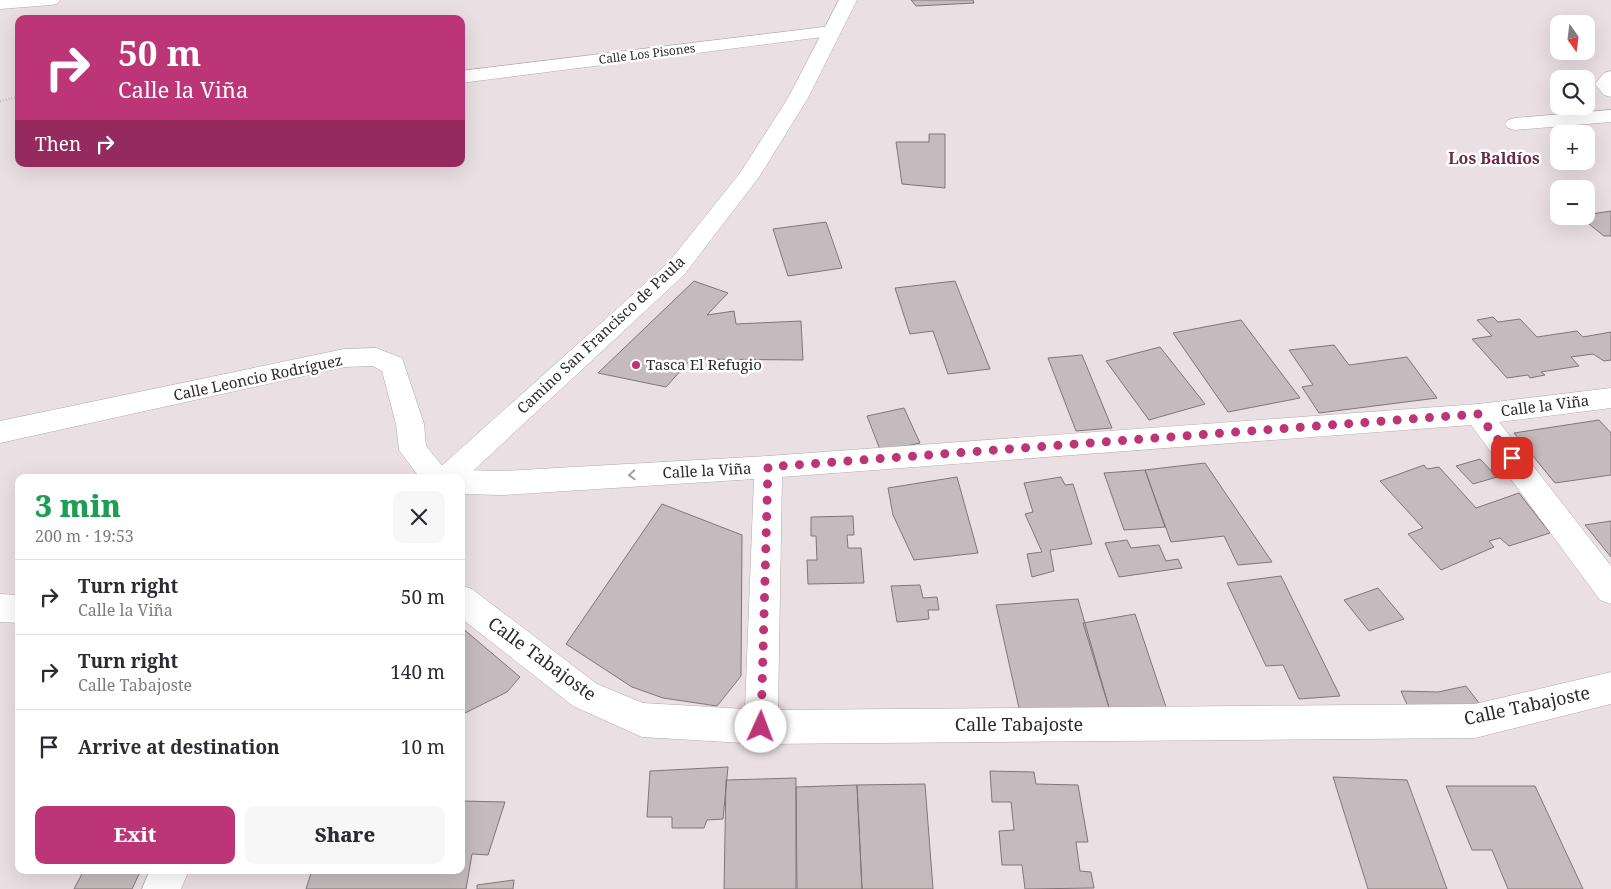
<!DOCTYPE html>
<meta charset="utf-8">
<style>
:root{--surface:#fff;--page:#f7f7f7;--text:#2b2b33;--muted:#7c7c81;--line:#e1e1e2;--accent:#bb3577}
body{margin:0;font-family:"Noto Serif",serif;background:var(--page);color:var(--text);height:100vh;display:flex;flex-direction:column;font-size:19px;white-space:nowrap}
*{box-sizing:border-box;margin:0}
p{font-size:16px;color:var(--muted)}
.icon{flex:none;width:28px;height:28px;fill:none;stroke:currentColor;stroke-width:2;stroke-linecap:round;stroke-linejoin:round}
.map{position:relative;flex:1;overflow:hidden}
.panel{position:absolute;left:15px;top:474px;width:450px;height:400px;display:flex;flex-direction:column;background:var(--surface);border-radius:10px;box-shadow:0 5px 20px #0002}
.panel>*{flex:none}
.banner{position:absolute;left:15px;top:15px;width:450px;height:152px;border-radius:10px;box-shadow:0 5px 20px #0002;background:#bb3577;color:#fff;overflow:hidden}
.needle{width:32px;rotate:166deg}
.buttons{position:absolute;left:1550px;top:15px;display:grid;gap:10px}
.buttons a{display:grid;place-items:center;width:45px;height:45px;border-radius:10px;background:var(--surface);box-shadow:0 5px 20px #0002;font-size:25px}
.pin{position:absolute;display:grid;place-items:center;width:42px;height:42px;color:#fff;margin:-21px;border-radius:10px;box-shadow:0 2px 8px #0006}
.me{position:absolute;width:55px;margin:-28px;rotate:2deg;stroke-linejoin:round;filter:drop-shadow(0 0 4px #0008)}
.turn{display:flex;align-items:center;gap:18px;height:105px;padding:0 20px;font-size:22px}
.turn .icon{width:65px;height:65px;stroke-width:2.5}
.turn b{display:block;font-size:35px;line-height:42px}
.then{display:flex;align-items:center;height:48px;padding:0 20px;background:#0003;gap:10px;font-size:19px}
.round{display:grid;place-items:center;flex:none;width:52px;height:52px;border-radius:10px;background:var(--page)}
.headline{display:flex;align-items:center;justify-content:space-between;height:85px;padding:0 20px}
h1{font-size:30px;font-weight:800;line-height:38px;color:#1e9e55}
.primary-button{display:flex;gap:10px;margin-top:auto;padding:10px 20px}
.primary-button a{flex:1;height:58px;border-radius:10px;background:var(--accent);color:#fff;font-size:20px;font-weight:800;line-height:58px;text-align:center}
.primary-button a+a{background:var(--page);color:var(--text)}
ul{padding:0;list-style:none}
li{display:flex;align-items:center;gap:15px;height:75px;padding:0 20px;border-top:1px solid var(--line)}
li div{flex:1}
li b{display:block;font-size:19px}
li em{font-style:normal}
.map>svg:first-child{display:block}
</style>
<div class="map">
<svg width="1611" height="889" viewBox="0 0 1611 889">
<rect width="100%" height="100%" fill="#eadfe3"/>
<path fill="#c5bbbe" stroke="#807679" d="M911 0H973L974 3 916 6Z
M929 134H945V188L902 184 896 142H929Z
M1611 211V236H1604L1579 216Z
M826 222 842 268 788 276 773 229Z
M694 281 728 293 707 315 734 311 736 324 801 321 803 360 691 359 666 387 598 373Z
M955 281 990 369 948 374 933 331 910 334 895 288Z
M1493 317 1498 322 1520 319 1537 337 1577 331 1583 337 1611 332V360L1604 361 1593 354 1571 357 1579 366 1541 372 1545 375 1530 378 1528 375 1507 378 1472 339 1492 336 1477 320Z
M1241 320 1300 398 1228 412 1173 333Z
M1334 345 1349 365 1407 357 1437 398 1319 413 1302 387 1313 385 1289 350Z
M1160 347 1205 404 1149 420 1106 361Z
M1082 355 1112 428 1076 431 1048 358Z
M904 408 920 443 881 452 867 416Z
M1599 420 1611 433V475L1555 483 1514 433Z
M1480 459 1497 477 1473 484 1456 466Z
M1205 463 1272 562 1238 565 1224 536 1171 542 1145 470Z
M1424 465 1427 469 1439 467 1476 508 1519 493 1550 533 1509 546 1500 538 1489 541 1494 547 1441 570 1408 534 1423 528 1380 481Z
M1145 470 1165 527 1124 530 1104 473Z
M957 477 978 553 914 560 893 515 888 488Z
M1061 477 1065 485 1073 484 1092 544 1050 550 1054 571 1032 577 1027 554 1042 552 1025 514 1033 512 1024 483Z
M662 504 742 535 741 676 717 706 663 698 632 687 566 644Z
M853 516 854 535H847L848 548H861L864 583 808 584 807 560H817L816 536H811V517Z
M1611 521V557L1585 525Z
M1127 540 1131 548 1159 545 1166 561 1178 559 1182 568 1119 577 1105 543Z
M1281 576 1340 696 1299 699 1283 665 1266 666 1227 583Z
M920 585 923 598 937 597 939 610H928L929 619 897 622 891 586Z
M1378 588 1404 619 1369 631 1344 600Z
M1078 599 1110 711 1021 717 996 605Z
M1135 614 1168 713 1110 711 1083 623Z
M461 627 520 677 507 692 461 715Z
M1466 686 1489 716H1412L1401 691 1438 692Z
M728 767 723 819 707 820 704 828H672V817H647L650 771Z
M990 771 1034 772 1036 784 1078 785 1088 842H1076L1080 871 1091 872 1094 888 1025 889 1022 865H1002L999 831 1014 830 1011 802H992Z
M1333 777 1407 780 1447 889H1368Z
M796 778V889H724L726 780Z
M925 784 933 889H862L857 785Z
M857 785 862 889H797L796 787Z
M1446 786H1535L1583 889H1508L1492 850H1472Z
M461 801 505 802 488 855 472 854 466 889H306L312 870H461Z
M84 870H141L132 889H74Z
M514 880 513 889H477V885Z"/>
<g fill="none" stroke-linecap="round" stroke-linejoin="round">
<g stroke="#b3a8ac" stroke-width="1">
<path id="minor" d="M0 0H60L57 4 51 5 0 9Z
M832 26 838 27 841 31 838 35 461 83V71Z
M1611 71V97L1604 95 1595 84 1604 73Z
M1611 110V122L1515 130 1508 128 1505 124 1508 120 1515 118Z
M376 348 402 358 424 424 426 446 450 475 461 470 503 471 768 456 1478 404 1611 388V408L1499 422 1611 566V604L1600 600 1471 425 782 477 778 710 1475 704 1611 672V704L1475 738 761 744 642 737 573 706 461 618V585L472 589 597 684 643 703 745 709 754 479 503 495 461 494V478H420L399 450 396 424 382 371 373 366 344 367 0 443V421L344 349Z
M0 594 19 595V623L0 622Z"/>
</g>
<g stroke="#b3a8ac" stroke-width="1">
<path id="major" d="M839 0H857L808 98 759 177 684 275 461 482V478H433L437 470 668 263 740 173 788 98Z
M150 870H189L181 889H142Z"/>
</g>
<path stroke="#a0989b" stroke-width="2.5" stroke-dasharray="0.5 2.5" stroke-linecap="butt" d="M0 101 19 97"/>
<use href="#minor" fill="#fff" fill-rule="evenodd"/>
<use href="#major" fill="#fff" fill-rule="evenodd"/>
</g>
<defs><path id="oneway-chevron" d="M-2-3.5L2.5 0L-2 3.5" fill="none" stroke-width="1.6" stroke-linecap="round" stroke-linejoin="round" transform="scale(1.25)"/></defs>
<use stroke="#a19fa0" href="#oneway-chevron" transform="translate(632 475) rotate(177)"/>
<g fill="none" stroke-linecap="round" stroke-linejoin="round">
<path stroke="#bb3577" stroke-width="9" stroke-dasharray="0 16.2" d="M761 727 768 467 1478 414 1512 458"/>
</g>
<circle fill="#bb3577" stroke="#fff" stroke-width="2" cx="636" cy="365" r="5"/>
<g text-anchor="middle" stroke-width="5" stroke-linejoin="round" paint-order="stroke">
<g font-size="12" fill="#2e2a2c" stroke="#fff">
<text transform="translate(647 54) rotate(-7)" y="4">Calle Los Pisones</text>
</g>
<g font-size="15" fill="#2e2a2c" stroke="#fff">
<text transform="translate(601 335) rotate(-43)" y="5">Camino San Francisco de Paula</text>
<text transform="translate(258 378) rotate(-12)" y="5">Calle Leoncio Rodríguez</text>
<text transform="translate(1545 406) rotate(-7)" y="5">Calle la Viña</text>
<text transform="translate(707 471) rotate(-3)" y="5">Calle la Viña</text>
</g>
<g font-size="15" fill="#2e2a2c" stroke="#fff" text-anchor="start">
<text x="646" y="370">Tasca El Refugio</text>
</g>
<g font-size="16" font-weight="bold" fill="#6a2846" stroke="#fff">
<text x="1494" y="164">Los Baldíos</text>
</g>
<g font-size="18" fill="#2e2a2c" stroke="#fff">
<text transform="translate(542 659) rotate(36)" y="6">Calle Tabajoste</text>
<text transform="translate(1527 706) rotate(-12)" y="6">Calle Tabajoste</text>
<text x="1019" y="731">Calle Tabajoste</text>
</g>
</g>
</svg>
<div class="buttons">
<a><svg class="needle" viewBox="-14 -14 28 28"><path d="M0-13l5 13h-10z" fill="#e53935"/><path d="M0 13l5-13h-10z" fill="#7c7c81"/></svg></a>
<a><svg class="icon" aria-label="search" viewBox="0 0 24 24"><circle cx="10" cy="10" r="6"/><path d="M15 15l6 6"/></svg></a>
<a>+</a>
<a>−</a>
</div>
<div class="pin" style="left:1512px;top:458px;background:#d93025"><svg class="icon" aria-label="arrive" viewBox="0 0 24 24"><path d="M6 21V4h12l-3 4 3 4H6"/></svg></div>
<svg class="me" style="left:761px;top:727px" viewBox="-20 -20 40 40"><circle r="19" fill="#fff"/><path d="M0-13L10 11 0 6-10 11z" fill="#bb3577"/></svg>
<div class="banner">
<div class="turn"><svg class="icon" aria-label="right" viewBox="0 0 24 24"><path d="M7 20v-9h11M14 6l5 5-5 5"/></svg><div><b>50 m</b>Calle la Viña</div></div>
<div class="then">Then<svg class="icon" aria-label="right" viewBox="0 0 24 24"><path d="M7 20v-9h11M14 6l5 5-5 5"/></svg></div>
</div>
<section class="panel">
<div class="headline"><div><h1>3 min</h1><p>200 m · 19:53</p></div><a class="round"><svg class="icon" aria-label="close" viewBox="0 0 24 24"><path d="M6 6l12 12M18 6L6 18"/></svg></a></div>
<ul>
<li><svg class="icon" aria-label="right" viewBox="0 0 24 24"><path d="M7 20v-9h11M14 6l5 5-5 5"/></svg><div><b>Turn right</b><p>Calle la Viña</p></div><em>50 m</em></li>
<li><svg class="icon" aria-label="right" viewBox="0 0 24 24"><path d="M7 20v-9h11M14 6l5 5-5 5"/></svg><div><b>Turn right</b><p>Calle Tabajoste</p></div><em>140 m</em></li>
<li><svg class="icon" aria-label="arrive" viewBox="0 0 24 24"><path d="M6 21V4h12l-3 4 3 4H6"/></svg><div><b>Arrive at destination</b></div><em>10 m</em></li>
</ul>
<div class="primary-button"><a>Exit</a><a>Share</a></div>
</section>
</div>
